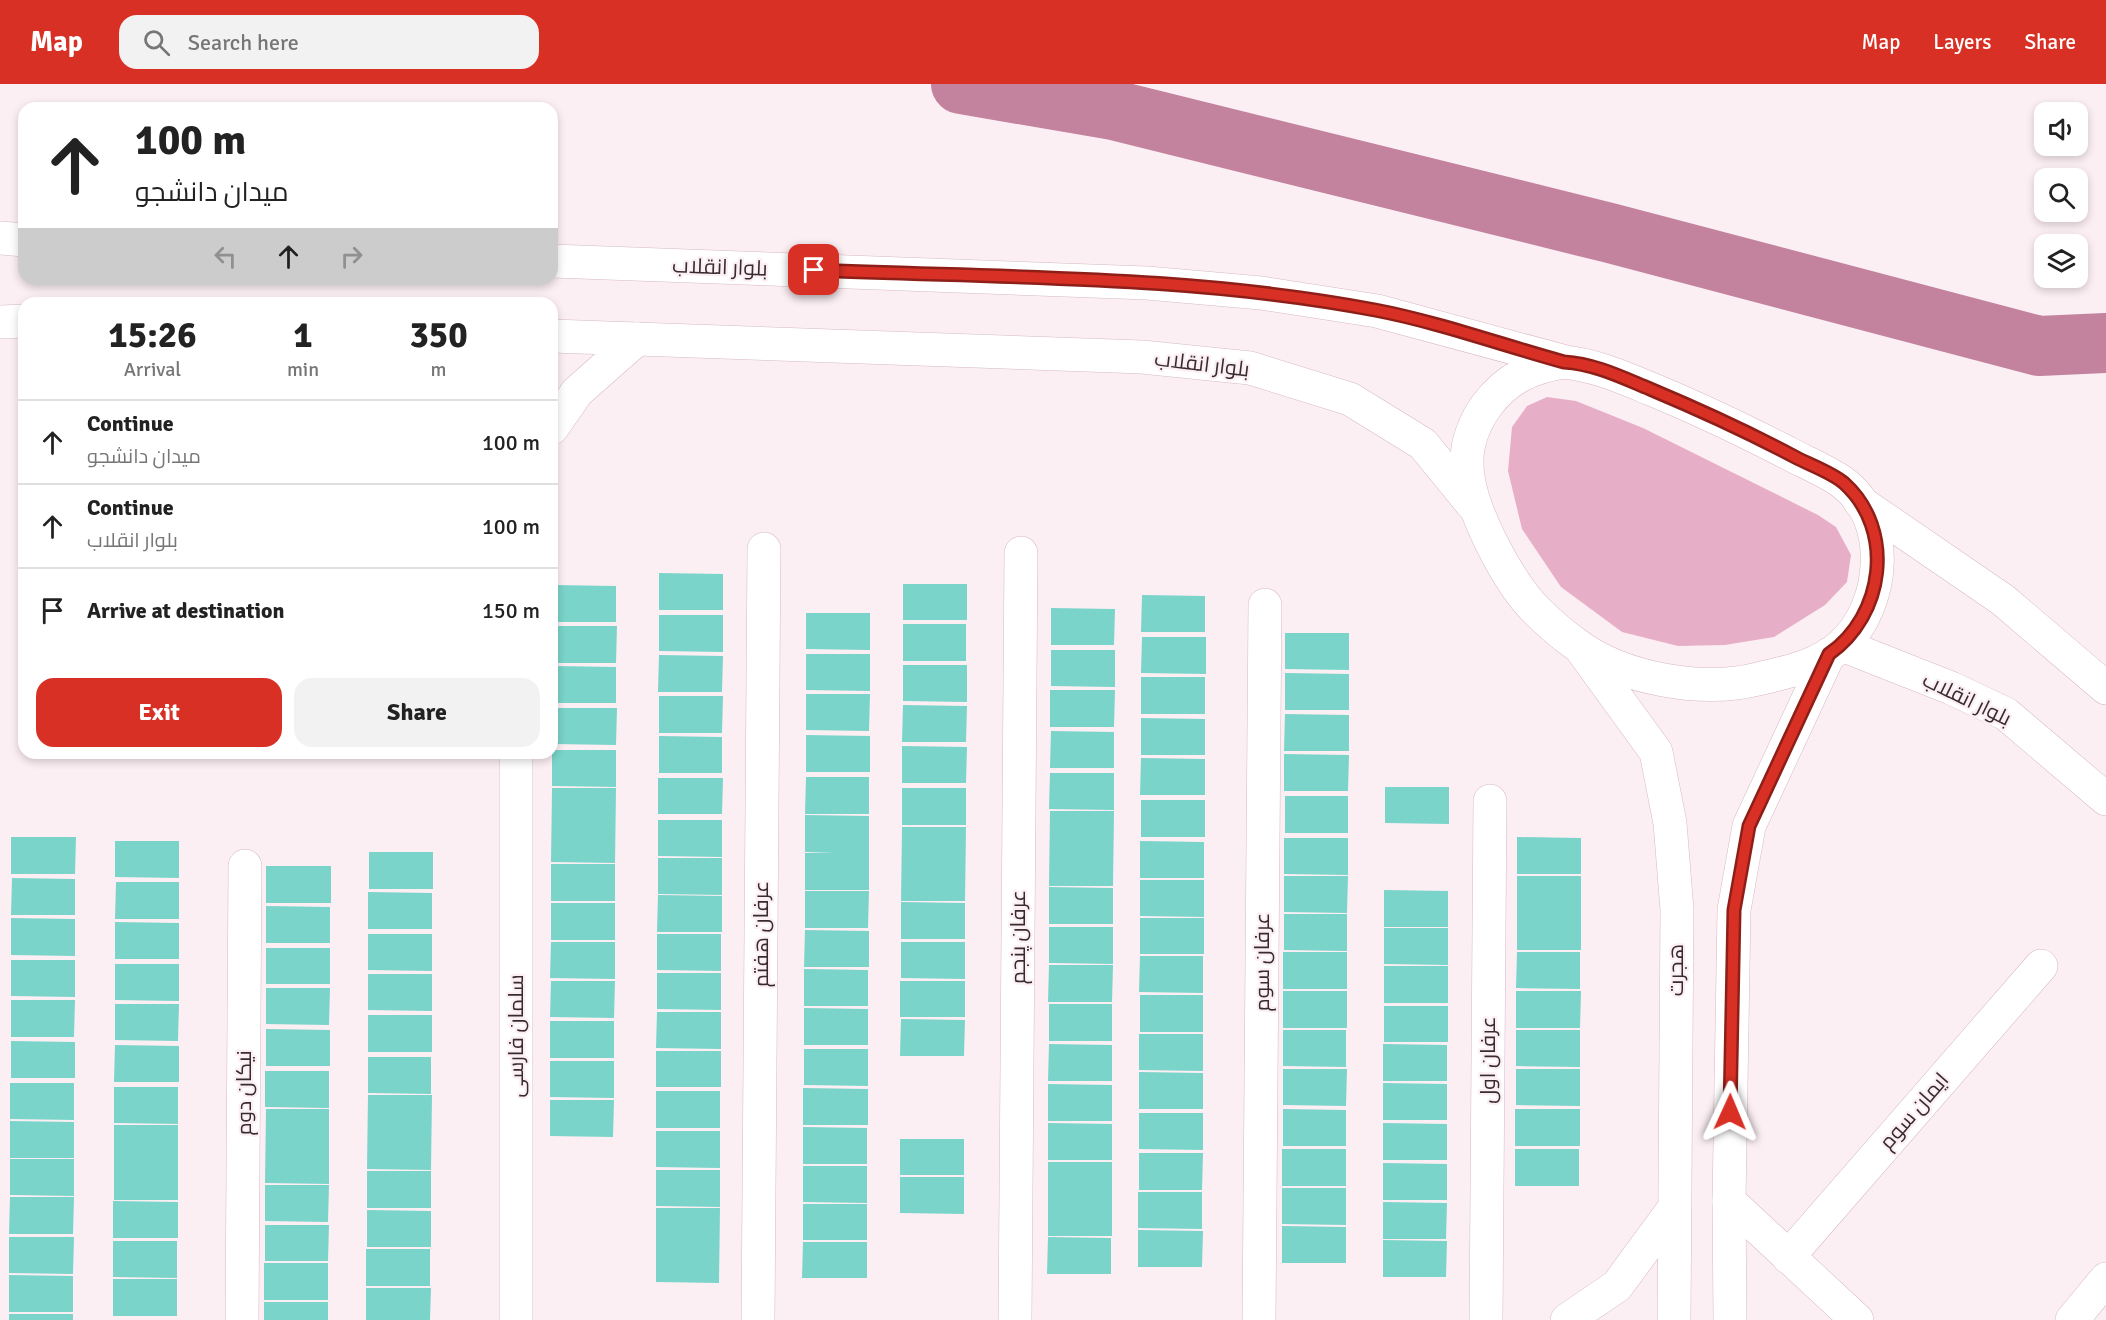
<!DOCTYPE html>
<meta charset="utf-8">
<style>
:root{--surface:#fff;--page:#f2f2f2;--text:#222;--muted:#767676;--line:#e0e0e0;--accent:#d93025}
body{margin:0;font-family:Signika,Cairo,sans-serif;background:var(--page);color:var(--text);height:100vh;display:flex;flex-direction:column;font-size:22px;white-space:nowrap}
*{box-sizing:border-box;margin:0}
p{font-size:20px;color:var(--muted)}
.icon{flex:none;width:33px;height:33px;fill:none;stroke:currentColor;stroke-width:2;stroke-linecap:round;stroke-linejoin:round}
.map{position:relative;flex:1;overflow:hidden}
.side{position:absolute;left:18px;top:213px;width:540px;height:462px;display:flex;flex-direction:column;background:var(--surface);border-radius:18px;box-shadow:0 3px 9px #0003}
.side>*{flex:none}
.hud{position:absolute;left:18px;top:18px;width:540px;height:183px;border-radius:18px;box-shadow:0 3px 9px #0003;background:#fff;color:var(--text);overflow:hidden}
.tools{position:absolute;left:2034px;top:18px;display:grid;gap:12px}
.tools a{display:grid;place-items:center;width:54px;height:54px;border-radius:12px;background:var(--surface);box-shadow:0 3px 9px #0003;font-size:30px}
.pin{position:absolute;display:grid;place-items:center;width:51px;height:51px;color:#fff;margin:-26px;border-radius:12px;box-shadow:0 3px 9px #0006}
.me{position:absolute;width:66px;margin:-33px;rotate:1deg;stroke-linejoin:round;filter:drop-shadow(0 0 4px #0008)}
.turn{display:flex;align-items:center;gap:21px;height:126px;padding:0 18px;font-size:27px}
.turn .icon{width:78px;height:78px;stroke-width:2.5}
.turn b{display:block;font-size:42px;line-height:51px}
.lanes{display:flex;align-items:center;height:57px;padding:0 18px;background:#0003;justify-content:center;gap:30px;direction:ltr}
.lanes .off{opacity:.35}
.eta{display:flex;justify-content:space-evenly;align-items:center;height:102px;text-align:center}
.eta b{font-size:36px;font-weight:700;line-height:42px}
.action{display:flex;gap:12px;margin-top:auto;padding:12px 18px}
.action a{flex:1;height:69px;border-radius:18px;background:var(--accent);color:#fff;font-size:24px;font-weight:700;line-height:69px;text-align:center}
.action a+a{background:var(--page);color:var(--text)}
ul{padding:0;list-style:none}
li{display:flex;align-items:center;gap:18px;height:84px;padding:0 18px;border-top:2px solid var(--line)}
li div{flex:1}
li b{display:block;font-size:22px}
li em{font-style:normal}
header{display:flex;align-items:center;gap:36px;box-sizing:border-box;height:84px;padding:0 30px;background:var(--accent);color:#fff}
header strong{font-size:28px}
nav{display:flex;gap:33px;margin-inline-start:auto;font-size:21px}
.search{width:420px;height:54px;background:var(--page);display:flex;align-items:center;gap:15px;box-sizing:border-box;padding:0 21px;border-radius:18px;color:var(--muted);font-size:22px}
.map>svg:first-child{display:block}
</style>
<header>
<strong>Map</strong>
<div class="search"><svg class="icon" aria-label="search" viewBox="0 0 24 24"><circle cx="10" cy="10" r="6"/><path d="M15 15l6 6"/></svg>Search here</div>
<nav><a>Map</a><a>Layers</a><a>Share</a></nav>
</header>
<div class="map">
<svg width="2106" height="1236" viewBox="0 0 2106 1236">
<rect width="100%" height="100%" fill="#fceff4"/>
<path fill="#e7afc7" d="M1547 313 1576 317 1643 344 1818 431 1836 443 1851 471 1847 498 1825 521 1774 553 1725 561 1678 562 1622 548 1561 503 1522 445 1508 387 1512 343 1527 322Z"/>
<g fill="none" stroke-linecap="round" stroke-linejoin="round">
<path stroke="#c3829e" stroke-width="60" d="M961 0 1113 26 1610 149 2039 262 2106 259"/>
</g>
<path fill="#7ad4c9" d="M659 489 723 490V526H659Z
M903 500H967V536H903Z
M553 501 616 502V538H553Z
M1142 511 1205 512V548H1141Z
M1051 524 1115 525 1114 561H1051Z
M806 529H870V566L806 565Z
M659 531H723V568L659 567Z
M903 540H966V577H903Z
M553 542H617L616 579H553Z
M1285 549H1349V586L1285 585Z
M1142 553H1206V590L1141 589Z
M1051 566H1115V603L1051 602Z
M806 570H870V607L806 606Z
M659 571 723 572 722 608H658Z
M903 581H967V618L903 617Z
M553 582 616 583V619H552Z
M1285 589 1349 590V626H1285Z
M1141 593H1205V630H1141Z
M1050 606H1115L1114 643H1050Z
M806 610H870L869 647 806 646Z
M659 612H723L722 649H659Z
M903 621 967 622 966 658H902Z
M552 624H617L616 661 552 660Z
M1285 630 1349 631V667H1284Z
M1141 634 1205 635V671H1141Z
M1051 647 1114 648V684H1050Z
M806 651 870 652V688H806Z
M659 652 722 653V689H659Z
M902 662 967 663 966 699H902Z
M552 666H616V703L552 702Z
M1284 670 1349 671 1348 707H1284Z
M1141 674 1205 675V711H1140Z
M1050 689H1114V726L1049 725Z
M806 693H869V730H805Z
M658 694H723L722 730H658Z
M1385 703H1449V740L1385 739Z
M552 704H616L615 779 551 778Z
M902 704H966V741H902Z
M1285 712H1348V749H1285Z
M1141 716H1205V753H1141Z
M1050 727H1114L1113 802H1049Z
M805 731 869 732V806H805V769H834L805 768Z
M658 736H722V773L658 772Z
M902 743H966L965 817H901Z
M11 753H76L75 790H11Z
M1517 753 1581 754V790H1517Z
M1284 754H1348V791L1284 790Z
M115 757H179V794L115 793Z
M1140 757 1204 758V794H1140Z
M369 768H433V805H369Z
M658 774H722V811L658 810Z
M551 780H615V817H551Z
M266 782H331V819H266Z
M1284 792H1348L1347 829 1284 828Z
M1517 792H1581V866H1517Z
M12 794 75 795V831H11Z
M1140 796H1204V833L1140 832Z
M116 798H179V835H115Z
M1049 803 1113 804V840H1049Z
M1384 806 1448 807V843H1384Z
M805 807H869L868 844H805Z
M368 808 432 809V845H368Z
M658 811 722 812V848H657Z
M901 818 965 819V855H901Z
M551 819H615V856H551Z
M266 822 330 823V859H266Z
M1284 830H1347V867L1284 866Z
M11 834 75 835V872L11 871Z
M1140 834H1204V870H1140Z
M115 838 179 839V875H115Z
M1049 843H1113V880L1049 879Z
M1384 844H1448V881L1384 880Z
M805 846 869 847V883H804Z
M368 850H432V887L368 886Z
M657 850H721V887L657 886Z
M551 858H615V895L550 894Z
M901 858H965V895L901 894Z
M266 864H330V900H266Z
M1283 868H1347V905H1283Z
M1517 868H1580V905L1516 904Z
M1140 872H1203V909L1139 908Z
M11 876H75V913L11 912Z
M115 880H179V917L115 916Z
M1049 881H1113L1112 918H1048Z
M1384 882H1448V919H1384Z
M804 885 868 886V922H804Z
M657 889H721V926L657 925Z
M368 890H432V927L368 926Z
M551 897H615L614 934 550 933Z
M900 897H965V933H900Z
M266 904H330L329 941 266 940Z
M1283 907H1347V944H1283Z
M1516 907H1581L1580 944H1516Z
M1140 911H1203V948H1140Z
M11 916H75L74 953H11Z
M115 920H179L178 957 115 956Z
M1049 920H1112V957H1049Z
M1384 922H1448V958H1384Z
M804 924 868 925V961H804Z
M657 928H721V965L656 964Z
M368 931H432V968H368Z
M901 935 965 936 964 972H900Z
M550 937H614V974H550Z
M266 945 330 946V982H266Z
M1283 946H1346V983L1283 982Z
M1516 946H1580V983L1516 982Z
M1139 950H1203V987L1139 986Z
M11 957 75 958V994H11Z
M1049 960 1112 961V997H1048Z
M1383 960 1447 961V997H1383Z
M115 961 179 962V998H114Z
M804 965H868V1002L804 1001Z
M656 967H721V1003H656Z
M368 973H431V1010L368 1009Z
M550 977H614V1014L550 1013Z
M1283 985H1347L1346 1022 1283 1021Z
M1516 985H1580V1022L1516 1021Z
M265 987H329V1024L265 1023Z
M1139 988 1203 989V1025H1139Z
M10 999H74V1036L10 1035Z
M1383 999 1447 1000V1036H1383Z
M1048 1000 1112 1001V1037H1048Z
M114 1003H178V1040L114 1039Z
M803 1004 868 1005V1041H803Z
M656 1007H720V1044H656Z
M368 1011H432L431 1086 367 1085Z
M550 1016H614L613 1053 550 1052Z
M266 1025H329V1100L265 1099Z
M1283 1025 1346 1026V1062H1283Z
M1515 1025H1580V1062H1515Z
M1139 1029H1203V1066L1139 1065Z
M10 1037 74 1038V1074H10Z
M1048 1039 1112 1040V1076H1048Z
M1383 1039 1447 1040V1076H1383Z
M114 1041H178V1116H114Z
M803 1043 867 1044V1080H803Z
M656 1047H720V1084L656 1083Z
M900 1055H964V1091H900Z
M1282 1065H1346V1102H1282Z
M1515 1065H1579V1102H1515Z
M1139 1069H1203L1202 1106H1139Z
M10 1075H74V1112L10 1111Z
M1048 1078H1112V1152H1048Z
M1383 1079 1447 1080V1116H1383Z
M803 1082H867V1119L803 1118Z
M656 1086H720V1123L656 1122Z
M367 1087H431V1124H367Z
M900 1093H964V1130L900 1129Z
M265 1101H329L328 1138 265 1137Z
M1282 1104H1346V1141L1282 1140Z
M1138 1108H1202V1145L1138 1144Z
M10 1113H74L73 1150H9Z
M113 1117 178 1118V1154H113Z
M1383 1118 1447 1119 1446 1155H1383Z
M803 1120H867V1156H803Z
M656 1124H720L719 1199 656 1198Z
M367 1126 431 1127V1163H367Z
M265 1141H329L328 1177H265Z
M1282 1142 1346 1143V1179H1282Z
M1138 1146 1203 1147 1202 1183H1138Z
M9 1153H74L73 1190 9 1189Z
M1048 1153 1111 1154V1190H1047Z
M1383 1156 1447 1157 1446 1193H1383Z
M113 1157H177V1194L113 1193Z
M803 1158H867V1194H802Z
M366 1165H430V1202H366Z
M264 1179H328V1216H264Z
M9 1191 73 1192V1228H9Z
M113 1195H177V1232H113Z
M366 1204H431L430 1236H366Z
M264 1218H328V1236H264Z
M9 1230H73V1236H9Z"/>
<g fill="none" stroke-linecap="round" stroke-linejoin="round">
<g stroke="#d7b9c5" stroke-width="34">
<path id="minor" d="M552 344 577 308 637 255
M1729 1117 1857 1236
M1788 1173 2041 882
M242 1236 245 782
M516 1236V669
M758 1236 764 465
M1015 1236 1021 469
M1259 1236 1265 521
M1486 1236 1490 717
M2072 1236 2106 1195"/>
</g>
<g stroke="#d7b9c5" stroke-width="34">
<path id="major" d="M0 154 24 156
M552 177 1147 199 1261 209 1377 227 1562 277
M0 238 24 237
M552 252 1142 273 1250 284 1350 315 1423 360 1472 420
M1564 278C1595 281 1622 293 1651 305 1697 324 1741 345 1786 368 1804 378 1825 386 1842 398 1893 435 1885 522 1842 561 1819 582 1787 588 1758 595 1702 609 1623 595 1577 561 1563 551 1549 539 1537 527 1508 499 1467 421 1467 380 1466 359 1475 337 1487 321 1507 294 1532 283 1564 278Z
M1860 418 2003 516 2106 604
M1842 561 1951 604 2006 630 2106 715
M1582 566 1656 668 1670 739 1677 826 1674 1236
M1567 1236 1617 1202 1675 1123
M1730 1236 1729 1117 1734 826 1749 742 1829 570"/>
</g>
<use href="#minor" stroke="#fff" stroke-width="33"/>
<use href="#major" stroke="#fff" stroke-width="33"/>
</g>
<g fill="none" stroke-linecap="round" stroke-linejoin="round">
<g stroke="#8d1f18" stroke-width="15">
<path id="route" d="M814 186C1001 194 1191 191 1375 226 1438 238 1502 261 1564 278 1595 280 1621 293 1650 305 1700 326 1748 348 1795 373 1810 381 1831 388 1844 399 1896 446 1884 532 1829 570L1749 742 1734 826 1730 1028"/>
</g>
<use href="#route" stroke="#d93025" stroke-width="10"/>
</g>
<g text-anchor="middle" stroke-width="4.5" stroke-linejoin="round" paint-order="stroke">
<g font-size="21" fill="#372b30" stroke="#fceff4">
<text transform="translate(720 183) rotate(2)" y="7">بلوار انقلاب</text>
<text transform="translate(1202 280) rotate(7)" y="7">بلوار انقلاب</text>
<text transform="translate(1967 615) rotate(26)" y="7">بلوار انقلاب</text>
<text transform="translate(761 850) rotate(-90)" y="7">عرفان هفتم</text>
<text transform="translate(1018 853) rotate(-90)" y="7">عرفان پنجم</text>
<text transform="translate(1262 878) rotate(-90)" y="7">عرفان سوم</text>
<text transform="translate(1676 886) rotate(-90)" y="7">هجرت</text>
<text transform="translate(516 952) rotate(-90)" y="7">سلمان فارسی</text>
<text transform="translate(1488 976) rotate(-90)" y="7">عرفان اول</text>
<text transform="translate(244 1009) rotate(-90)" y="7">نیکان دوم</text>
<text transform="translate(1914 1027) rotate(-49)" y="7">ایمان سوم</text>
</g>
</g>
</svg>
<div class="tools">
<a><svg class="icon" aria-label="sound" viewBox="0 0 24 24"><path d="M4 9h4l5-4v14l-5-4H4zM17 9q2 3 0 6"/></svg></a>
<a><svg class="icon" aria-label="search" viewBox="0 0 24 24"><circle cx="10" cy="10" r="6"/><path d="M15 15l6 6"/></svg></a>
<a><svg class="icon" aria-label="layers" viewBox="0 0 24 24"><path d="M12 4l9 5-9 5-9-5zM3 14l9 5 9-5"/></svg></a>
</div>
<div class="pin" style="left:814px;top:186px;background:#d93025"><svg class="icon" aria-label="arrive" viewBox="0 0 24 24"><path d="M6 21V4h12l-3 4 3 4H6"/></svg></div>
<svg class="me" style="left:1730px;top:1028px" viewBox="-20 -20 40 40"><path d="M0-17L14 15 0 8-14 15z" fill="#d93025" stroke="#fff" stroke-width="4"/></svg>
<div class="hud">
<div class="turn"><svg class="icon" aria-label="ahead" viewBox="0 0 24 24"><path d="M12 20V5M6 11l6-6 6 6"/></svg><div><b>100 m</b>میدان دانشجو</div></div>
<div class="lanes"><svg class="icon off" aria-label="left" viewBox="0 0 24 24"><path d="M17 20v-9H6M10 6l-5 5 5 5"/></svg><svg class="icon" aria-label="ahead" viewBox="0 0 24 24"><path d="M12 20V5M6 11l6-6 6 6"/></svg><svg class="icon off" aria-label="right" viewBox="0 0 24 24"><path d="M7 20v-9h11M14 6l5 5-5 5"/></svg></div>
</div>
<section class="side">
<div class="eta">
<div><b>15:26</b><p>Arrival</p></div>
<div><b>1</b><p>min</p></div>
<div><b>350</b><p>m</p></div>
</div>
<ul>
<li><svg class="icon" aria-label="ahead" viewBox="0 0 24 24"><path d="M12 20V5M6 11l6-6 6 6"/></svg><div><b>Continue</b><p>میدان دانشجو</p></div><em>100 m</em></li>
<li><svg class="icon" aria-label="ahead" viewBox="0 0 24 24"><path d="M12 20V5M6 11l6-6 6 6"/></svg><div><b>Continue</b><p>بلوار انقلاب</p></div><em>100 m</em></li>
<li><svg class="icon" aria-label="arrive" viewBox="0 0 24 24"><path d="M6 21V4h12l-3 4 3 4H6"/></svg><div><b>Arrive at destination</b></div><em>150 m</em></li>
</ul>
<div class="action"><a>Exit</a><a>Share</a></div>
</section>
</div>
